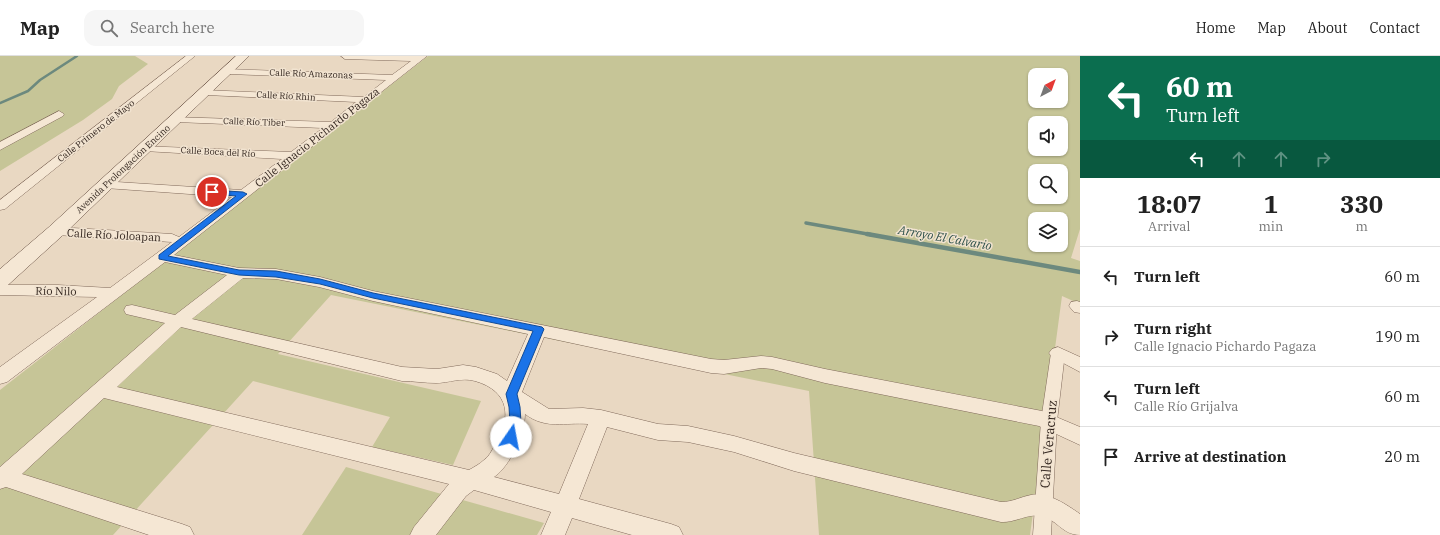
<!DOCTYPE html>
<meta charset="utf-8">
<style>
:root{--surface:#fff;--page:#f6f6f6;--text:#222;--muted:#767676;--line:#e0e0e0}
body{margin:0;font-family:"IBM Plex Serif",serif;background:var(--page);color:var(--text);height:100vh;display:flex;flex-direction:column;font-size:15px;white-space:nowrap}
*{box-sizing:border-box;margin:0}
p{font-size:13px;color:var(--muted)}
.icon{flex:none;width:22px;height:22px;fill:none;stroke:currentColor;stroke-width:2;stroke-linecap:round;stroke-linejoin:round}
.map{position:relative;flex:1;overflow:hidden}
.sheet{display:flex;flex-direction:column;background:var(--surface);width:360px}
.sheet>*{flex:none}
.top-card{background:#0b6e4f;color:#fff;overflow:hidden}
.needle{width:26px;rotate:41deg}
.fabs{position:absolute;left:1028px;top:12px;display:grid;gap:8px}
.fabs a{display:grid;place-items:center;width:40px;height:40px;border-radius:8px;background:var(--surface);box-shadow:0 1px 3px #0004;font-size:20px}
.pin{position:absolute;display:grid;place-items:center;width:34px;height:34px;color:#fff;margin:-17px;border:2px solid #fff;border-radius:50%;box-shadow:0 1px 4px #0007}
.me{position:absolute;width:44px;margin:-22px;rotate:12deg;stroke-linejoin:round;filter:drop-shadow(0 0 3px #0008)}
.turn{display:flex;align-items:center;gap:14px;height:84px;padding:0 20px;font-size:18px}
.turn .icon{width:52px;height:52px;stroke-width:2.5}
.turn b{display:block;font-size:28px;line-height:34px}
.lanes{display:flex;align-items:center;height:38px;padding:0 20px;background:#0003;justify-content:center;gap:20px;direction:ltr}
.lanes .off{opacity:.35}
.eta{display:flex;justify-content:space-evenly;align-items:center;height:68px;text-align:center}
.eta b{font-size:24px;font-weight:700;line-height:28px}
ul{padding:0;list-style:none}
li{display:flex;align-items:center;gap:12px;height:60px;padding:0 20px;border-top:1px solid var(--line)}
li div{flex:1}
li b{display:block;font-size:15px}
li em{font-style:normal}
header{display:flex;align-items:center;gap:24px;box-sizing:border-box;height:56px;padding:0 20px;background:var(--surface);border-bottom:1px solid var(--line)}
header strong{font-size:19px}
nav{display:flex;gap:22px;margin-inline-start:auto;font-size:14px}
.search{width:280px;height:36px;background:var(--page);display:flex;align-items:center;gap:10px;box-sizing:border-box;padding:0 14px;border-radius:12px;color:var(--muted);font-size:15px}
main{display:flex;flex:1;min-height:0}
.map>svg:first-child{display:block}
</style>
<header>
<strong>Map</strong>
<div class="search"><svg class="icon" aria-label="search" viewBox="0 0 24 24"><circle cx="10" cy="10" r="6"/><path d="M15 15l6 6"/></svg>Search here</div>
<nav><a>Home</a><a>Map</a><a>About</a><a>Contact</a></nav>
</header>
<main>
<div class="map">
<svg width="1080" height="479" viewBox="0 0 1080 479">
<rect width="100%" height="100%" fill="#e9d8c2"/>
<path fill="#c6c597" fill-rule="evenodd" d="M0 0H135L148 8 119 30 112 43 83 64 0 115Z
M428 0H1080V173L1071 202 1080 205V248L1062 240 1030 479H819L809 335 331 239 278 298 481 345 453 409 372 391 390 361 253 325 113 479H0V334ZM1035 19H1061V45H1035ZM1035 67H1061V93H1035ZM1035 115H1061V141H1035ZM1035 163H1061V189H1035Z
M346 411 544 467 537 479H302Z"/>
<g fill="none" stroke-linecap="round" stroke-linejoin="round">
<path stroke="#6c897e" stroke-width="2.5" d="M0 47 28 35 40 24 77 0"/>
<path stroke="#6c897e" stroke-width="3.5" d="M806 167 873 179"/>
<path stroke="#6c897e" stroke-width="4.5" d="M867 178 1080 216"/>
<g stroke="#816a5b" stroke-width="1">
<path id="pedestrian" d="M1058 292 1063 294 1065 297 1057 365 1051 479H1033L1041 365 1051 297 1053 294Z"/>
</g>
<g stroke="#816a5b" stroke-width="1">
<path id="minor" d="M186 0H195L5 153 0 154V144Z
M341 0H427L174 199 239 212 276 213 320 221 373 235 711 303 724 304 761 300 772 301 825 313 1042 355 1080 371V389L1039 370 825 327 772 313 761 312 724 318 711 317 544 281 522 336 549 353 583 352 601 354 658 368 688 370 734 380 794 397 1001 446C1013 446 1020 441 1031 439 1049 436 1067 449 1080 458V479C1062 479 1057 463 1041 460 1028 457 1015 467 1001 466L794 415 734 396 688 386 658 384 607 371 579 443 671 468 679 471 683 479H632L572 462 565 479H541L551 456 474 434 466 440 436 479H410L414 471 449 428 104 342 22 418 182 468 190 471 194 479H149L6 431 0 433V411L165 267 126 258 124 254 126 250 132 249 175 259 227 219 165 206 7 326 0 328V311L97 241 0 239V229H58L110 232 172 186 56 179 51 178 49 175 51 172 56 171 172 178 179 181 232 141 105 132 99 128 101 125 241 134 282 103 144 95 138 92 140 90 291 96 323 72 176 66 171 63 172 61 331 66 356 46 206 39 201 36 203 34 364 41 386 24 228 18 224 15 225 13 392 19 411 5 345 3ZM243 222 276 223 319 231 373 245 528 278 507 325 497 318 476 311 463 309 437 313 402 311 192 263ZM181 271 402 325C413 325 425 327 436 327 449 327 461 321 475 325 510 335 512 362 495 389 492 394 489 401 484 404 480 408 474 411 469 414L117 331ZM525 358C546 374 565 366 588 368L559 438 494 421C510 410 525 378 525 358Z
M59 55 64 58 63 60 0 94V86Z
M1077 245 1080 246V257L1074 256 1069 250 1071 246Z
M1058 291 1080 301V316L1052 301 1049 297 1052 293Z"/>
</g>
<g stroke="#634b3e" stroke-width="1">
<path id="secondary" d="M236 0H249L63 179 8 229 0 231V213L49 171Z"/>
</g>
<use href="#pedestrian" fill="#f5e7d4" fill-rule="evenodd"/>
<use href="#minor" fill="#f5e7d4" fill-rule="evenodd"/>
<use href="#secondary" fill="#f5e7d4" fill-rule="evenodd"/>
</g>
<path fill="#1a73e8" stroke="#114b97" d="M210 134 243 136 247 138 168 200 239 214 276 215 320 223 373 237 542 271 544 273 517 338 520 351 521 367 515 385H507L505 381 510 367 509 351 506 338 533 275 373 242 320 228 276 221 239 219 159 203V199L236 140 212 138 210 137Z"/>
<g text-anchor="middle" stroke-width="3" stroke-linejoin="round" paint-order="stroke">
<g font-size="9" fill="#32251e" stroke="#f1e3d0">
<text transform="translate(311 18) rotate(2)" y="3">Calle Río Amazonas</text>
<text transform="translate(286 40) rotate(3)" y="3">Calle Río Rhin</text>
<text transform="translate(254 66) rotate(2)" y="3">Calle Río Tiber</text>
<text transform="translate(96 75) rotate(-38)" y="3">Calle Primero de Mayo</text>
<text transform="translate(218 96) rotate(3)" y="3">Calle Boca del Río</text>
<text transform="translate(123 113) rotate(-43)" y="3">Avenida Prolongación Encino</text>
</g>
<g font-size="11" fill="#32251e" stroke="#f1e3d0">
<text transform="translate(317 81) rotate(-38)" y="4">Calle Ignacio Pichardo Pagaza</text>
<text transform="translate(114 179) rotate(3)" y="4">Calle Río Joloapan</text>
<text transform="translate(56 235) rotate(1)" y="4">Río Nilo</text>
</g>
<g font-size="12" font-style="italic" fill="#2e514a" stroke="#f1e3d0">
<text transform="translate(945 182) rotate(10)" y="4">Arroyo El Calvario</text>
</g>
<g font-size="13" fill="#32251e" stroke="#f1e3d0">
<text transform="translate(1048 388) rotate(-85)" y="5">Calle Veracruz</text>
</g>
</g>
</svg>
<div class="fabs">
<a><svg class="needle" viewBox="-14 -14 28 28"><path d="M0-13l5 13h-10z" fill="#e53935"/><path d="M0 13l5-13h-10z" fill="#767676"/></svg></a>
<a><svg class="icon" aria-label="sound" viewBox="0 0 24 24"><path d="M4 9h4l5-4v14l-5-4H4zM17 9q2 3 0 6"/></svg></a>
<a><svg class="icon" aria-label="search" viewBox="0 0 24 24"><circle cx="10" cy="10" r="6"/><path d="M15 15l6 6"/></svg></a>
<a><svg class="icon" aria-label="layers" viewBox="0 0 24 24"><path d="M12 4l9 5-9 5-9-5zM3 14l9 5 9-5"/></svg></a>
</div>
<div class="pin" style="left:212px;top:136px;background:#d93025"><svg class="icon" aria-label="arrive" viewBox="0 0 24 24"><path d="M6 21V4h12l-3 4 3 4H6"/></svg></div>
<svg class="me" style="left:511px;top:381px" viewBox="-20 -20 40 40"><circle r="19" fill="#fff"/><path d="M0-13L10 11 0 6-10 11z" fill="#1a73e8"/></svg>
</div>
<section class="sheet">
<div class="top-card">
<div class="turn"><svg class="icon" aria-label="left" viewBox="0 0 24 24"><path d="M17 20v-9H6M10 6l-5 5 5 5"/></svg><div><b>60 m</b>Turn left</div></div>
<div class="lanes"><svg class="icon" aria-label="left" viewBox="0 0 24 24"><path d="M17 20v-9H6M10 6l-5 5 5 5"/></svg><svg class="icon off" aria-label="ahead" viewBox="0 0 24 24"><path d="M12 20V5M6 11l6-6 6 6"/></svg><svg class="icon off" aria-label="ahead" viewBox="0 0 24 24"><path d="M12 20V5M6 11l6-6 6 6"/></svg><svg class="icon off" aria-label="right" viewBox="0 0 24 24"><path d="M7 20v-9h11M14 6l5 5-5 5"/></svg></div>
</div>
<div class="eta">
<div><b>18:07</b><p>Arrival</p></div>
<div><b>1</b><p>min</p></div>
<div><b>330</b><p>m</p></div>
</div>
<ul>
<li><svg class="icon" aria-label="left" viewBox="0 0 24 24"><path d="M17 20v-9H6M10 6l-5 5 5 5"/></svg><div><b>Turn left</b></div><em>60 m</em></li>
<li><svg class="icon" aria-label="right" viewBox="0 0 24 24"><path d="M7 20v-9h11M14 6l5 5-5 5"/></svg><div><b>Turn right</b><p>Calle Ignacio Pichardo Pagaza</p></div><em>190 m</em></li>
<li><svg class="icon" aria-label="left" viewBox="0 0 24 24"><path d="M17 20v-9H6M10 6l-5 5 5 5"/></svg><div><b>Turn left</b><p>Calle Río Grijalva</p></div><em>60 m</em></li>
<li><svg class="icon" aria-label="arrive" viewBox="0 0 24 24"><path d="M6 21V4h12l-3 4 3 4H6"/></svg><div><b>Arrive at destination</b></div><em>20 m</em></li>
</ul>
</section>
</main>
